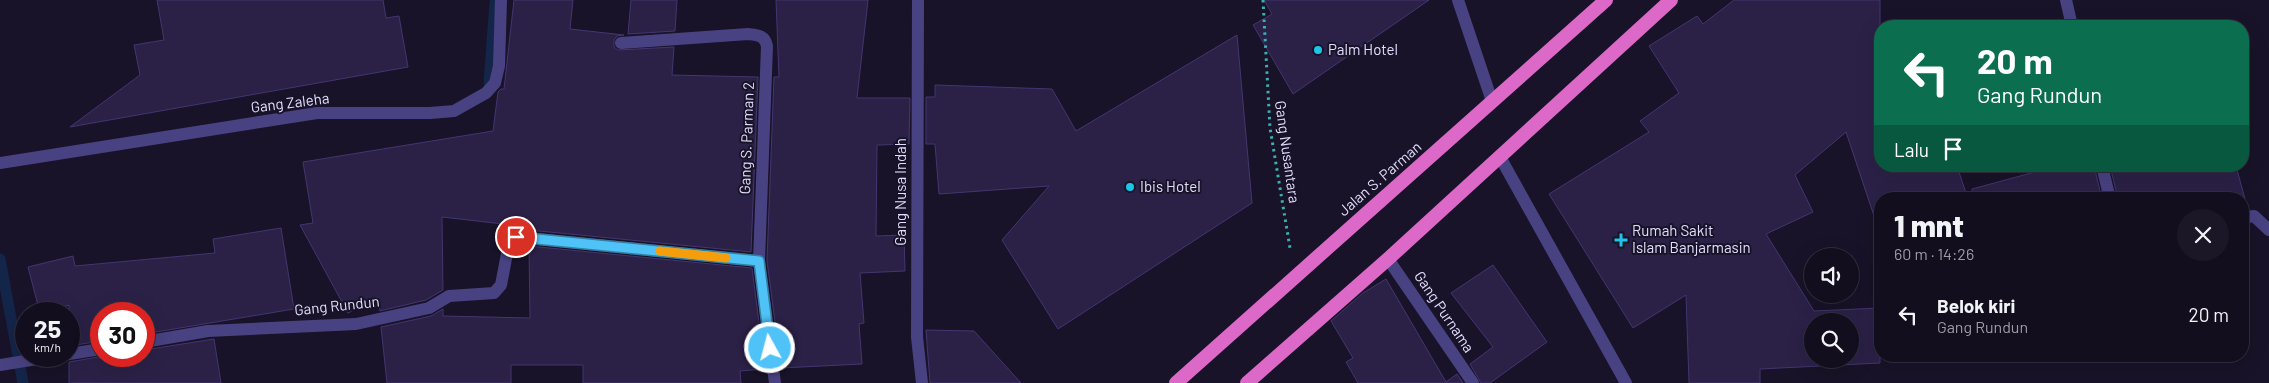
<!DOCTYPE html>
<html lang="id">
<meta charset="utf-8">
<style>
:root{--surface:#120e1e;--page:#1b1727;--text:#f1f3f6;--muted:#9c9ca4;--line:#312e3c}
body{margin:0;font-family:Barlow,sans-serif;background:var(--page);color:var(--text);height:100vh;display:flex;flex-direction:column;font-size:19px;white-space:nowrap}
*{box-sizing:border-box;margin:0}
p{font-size:16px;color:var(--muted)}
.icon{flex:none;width:28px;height:28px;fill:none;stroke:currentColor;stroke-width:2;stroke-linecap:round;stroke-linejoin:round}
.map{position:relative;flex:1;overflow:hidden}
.drawer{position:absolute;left:1874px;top:192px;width:375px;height:170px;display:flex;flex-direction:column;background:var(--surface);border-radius:20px;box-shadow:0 5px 20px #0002,0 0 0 1px var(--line)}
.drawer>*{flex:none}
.guide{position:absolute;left:1874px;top:20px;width:375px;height:152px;border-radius:20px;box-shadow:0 5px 20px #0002,0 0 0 1px var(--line);background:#0b6e4f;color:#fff;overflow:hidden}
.tools{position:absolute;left:1804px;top:248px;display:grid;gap:10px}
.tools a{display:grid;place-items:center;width:55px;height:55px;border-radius:50%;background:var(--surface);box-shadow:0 5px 20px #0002,0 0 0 1px var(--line);font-size:25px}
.speed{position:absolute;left:15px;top:302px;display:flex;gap:10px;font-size:25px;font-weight:700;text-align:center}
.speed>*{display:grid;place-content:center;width:65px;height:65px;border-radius:50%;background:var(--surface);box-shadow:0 5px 20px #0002,0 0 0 1px var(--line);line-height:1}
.speed small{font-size:12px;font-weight:400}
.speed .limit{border:8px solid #d22;background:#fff;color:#111}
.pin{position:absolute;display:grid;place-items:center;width:42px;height:42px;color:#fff;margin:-21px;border:2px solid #fff;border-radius:50%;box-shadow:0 1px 5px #0007}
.me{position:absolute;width:55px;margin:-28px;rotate:353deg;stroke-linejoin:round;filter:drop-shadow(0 0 4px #0008)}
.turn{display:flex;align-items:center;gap:18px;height:105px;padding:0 20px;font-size:22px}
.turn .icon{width:65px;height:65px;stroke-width:2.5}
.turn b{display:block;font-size:35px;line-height:42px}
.then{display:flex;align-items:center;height:48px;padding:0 20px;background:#0003;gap:10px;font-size:19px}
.round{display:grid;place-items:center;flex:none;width:52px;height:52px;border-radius:26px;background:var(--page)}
.head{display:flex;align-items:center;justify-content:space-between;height:85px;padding:0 20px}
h1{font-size:30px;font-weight:800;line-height:38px}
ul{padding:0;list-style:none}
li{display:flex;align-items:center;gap:15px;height:75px;padding:0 20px}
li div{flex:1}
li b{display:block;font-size:19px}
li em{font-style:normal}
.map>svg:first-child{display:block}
</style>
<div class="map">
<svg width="2269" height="383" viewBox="0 0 2269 383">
<rect width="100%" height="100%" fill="#181328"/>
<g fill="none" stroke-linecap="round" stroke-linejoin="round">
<path stroke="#14254a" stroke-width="11" d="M489 83 495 3
M0 259 23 383"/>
</g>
<path fill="#2b2147" stroke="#453570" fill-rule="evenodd" d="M157 0H383L386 18 399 16 408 67 70 127 140 75 134 45 164 40Z
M514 0H573L570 29 624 35 617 36 614 40V47L618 50 674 47 672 75 758 77 751 252 529 230V227L442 217 443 290 426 300 380 311 378 297 348 313 300 225 313 223 303 162 493 131 498 92 501 89H504Z
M631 0H677L675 31 628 34Z
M776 0H868L857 98H910L909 144 877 145 876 236 904 235 905 271 860 273 864 323 859 324 862 364 781 368 767 261 774 77H779Z
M1264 0H1429L1293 94 1253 25 1272 14Z
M1734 0H1880V166H1957L1968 199H1880V216H1874L1846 132 1795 175 1813 212 1766 234 1814 311 1880 308V363L1760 369V383H1689L1686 295 1633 328 1549 194 1649 132 1640 121 1679 93 1649 46 1697 16 1703 24ZM1812 321H1850V359H1812Z
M1237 35 1252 203 1058 329 1002 240 1049 186 939 194 935 144H926V97H935V85L1052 89 1076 131Z
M2057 166H2094L2102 199H1973L1972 189Z
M2110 166H2236L2245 199H2118Z
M281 228 294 309 144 334V314H101V341L69 346V305L40 313 28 267 73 256 75 266 215 253 213 239Z
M529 246 752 268 765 369 740 371 741 383H583V365H511V383H387L381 327 431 316 443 309V316L530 318Z
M1493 265 1547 342 1490 383H1481L1470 364 1493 347 1451 293Z
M1386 279 1446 382 1457 374 1463 383H1358L1346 362 1353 358 1331 321 1363 293Z
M926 330 974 331 1021 383H930Z
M214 339 221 383H69V362L104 356H144V350Z"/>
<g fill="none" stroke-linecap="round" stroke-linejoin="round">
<path stroke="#3cafb0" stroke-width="3" stroke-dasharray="2.5 4" stroke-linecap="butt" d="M1263 0 1270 128 1290 248"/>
<path stroke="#494282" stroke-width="12" d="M1458 0 1492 101
M1500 157 1626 383"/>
<path stroke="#494282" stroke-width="12" d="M918 0 917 337 922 383
M2066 0 2072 26
M621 43 748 34C757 35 765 35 767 46L759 261 775 383
M0 163 317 113H430L454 111 486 93 495 83 499 66 501 0
M2102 166 2110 199
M2242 218 2254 216 2269 230
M1388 259 1473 383
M144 342 208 331 356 324 429 308 449 296 494 293 501 285 509 243 517 237 759 261
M69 354 101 349
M0 365 55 356"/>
<path stroke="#dc68c7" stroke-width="14" d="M1176 383 1606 0
M1247 383 1388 259 1671 0"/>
</g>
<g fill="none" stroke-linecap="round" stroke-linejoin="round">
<g stroke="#337fa1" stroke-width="12">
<path id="route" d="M516 237 759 261 770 348"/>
</g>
<use href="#route" stroke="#4fc3f7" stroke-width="9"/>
<path stroke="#f59e0b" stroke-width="9" d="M660 251 726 258"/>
</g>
<g fill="#1bc6e9" stroke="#181328" stroke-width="2">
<circle cx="1318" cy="50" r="5"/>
<circle cx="1130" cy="187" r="5"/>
<path d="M1618.5 232.5h5v5h5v5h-5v5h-5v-5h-5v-5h5z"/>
</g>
<g text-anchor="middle" stroke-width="4" stroke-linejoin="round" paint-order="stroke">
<g font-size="15" fill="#e2ddfc" stroke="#181328" text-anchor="start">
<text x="1328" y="55">Palm Hotel</text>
<text x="1140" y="192">Ibis Hotel</text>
<text x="1632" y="236">Rumah Sakit<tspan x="1632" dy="17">Islam Banjarmasin</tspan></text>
</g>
<g font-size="15" fill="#e2ddfc" stroke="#181328">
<text transform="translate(290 103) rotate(-7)" y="5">Gang Zaleha</text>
<text transform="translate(747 138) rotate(-88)" y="5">Gang S. Parman 2</text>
<text transform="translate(1287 152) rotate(82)" y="5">Gang Nusantara</text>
<text transform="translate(1380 179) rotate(-41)" y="5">Jalan S. Parman</text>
<text transform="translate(901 192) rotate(-90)" y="5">Gang Nusa Indah</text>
<text transform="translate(337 306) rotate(-6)" y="5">Gang Rundun</text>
<text transform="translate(1444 312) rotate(56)" y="5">Gang Purnama</text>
</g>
</g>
</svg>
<div class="tools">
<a><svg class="icon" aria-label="sound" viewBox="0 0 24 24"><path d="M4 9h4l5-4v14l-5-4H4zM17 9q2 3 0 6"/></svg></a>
<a><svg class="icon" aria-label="search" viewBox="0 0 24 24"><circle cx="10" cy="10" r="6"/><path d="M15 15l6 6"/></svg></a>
</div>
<div class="speed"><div>25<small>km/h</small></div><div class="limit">30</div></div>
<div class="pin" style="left:516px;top:237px;background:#d93025"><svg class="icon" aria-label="arrive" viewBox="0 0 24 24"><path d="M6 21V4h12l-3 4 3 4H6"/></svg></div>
<svg class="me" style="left:770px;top:348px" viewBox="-20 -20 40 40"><circle r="17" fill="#4fc3f7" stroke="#fff" stroke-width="3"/><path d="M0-11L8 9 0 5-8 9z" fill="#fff"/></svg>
<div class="guide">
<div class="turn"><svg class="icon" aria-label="left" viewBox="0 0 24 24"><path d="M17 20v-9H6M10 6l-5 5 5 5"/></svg><div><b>20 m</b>Gang Rundun</div></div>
<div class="then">Lalu<svg class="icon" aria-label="arrive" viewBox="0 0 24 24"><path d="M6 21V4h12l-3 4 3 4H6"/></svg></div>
</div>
<section class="drawer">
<div class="head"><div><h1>1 mnt</h1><p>60 m · 14:26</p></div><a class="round"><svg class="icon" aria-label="close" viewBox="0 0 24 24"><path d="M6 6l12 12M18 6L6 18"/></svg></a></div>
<ul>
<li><svg class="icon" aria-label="left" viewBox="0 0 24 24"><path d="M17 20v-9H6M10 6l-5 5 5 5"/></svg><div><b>Belok kiri</b><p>Gang Rundun</p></div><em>20 m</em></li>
</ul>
</section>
</div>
